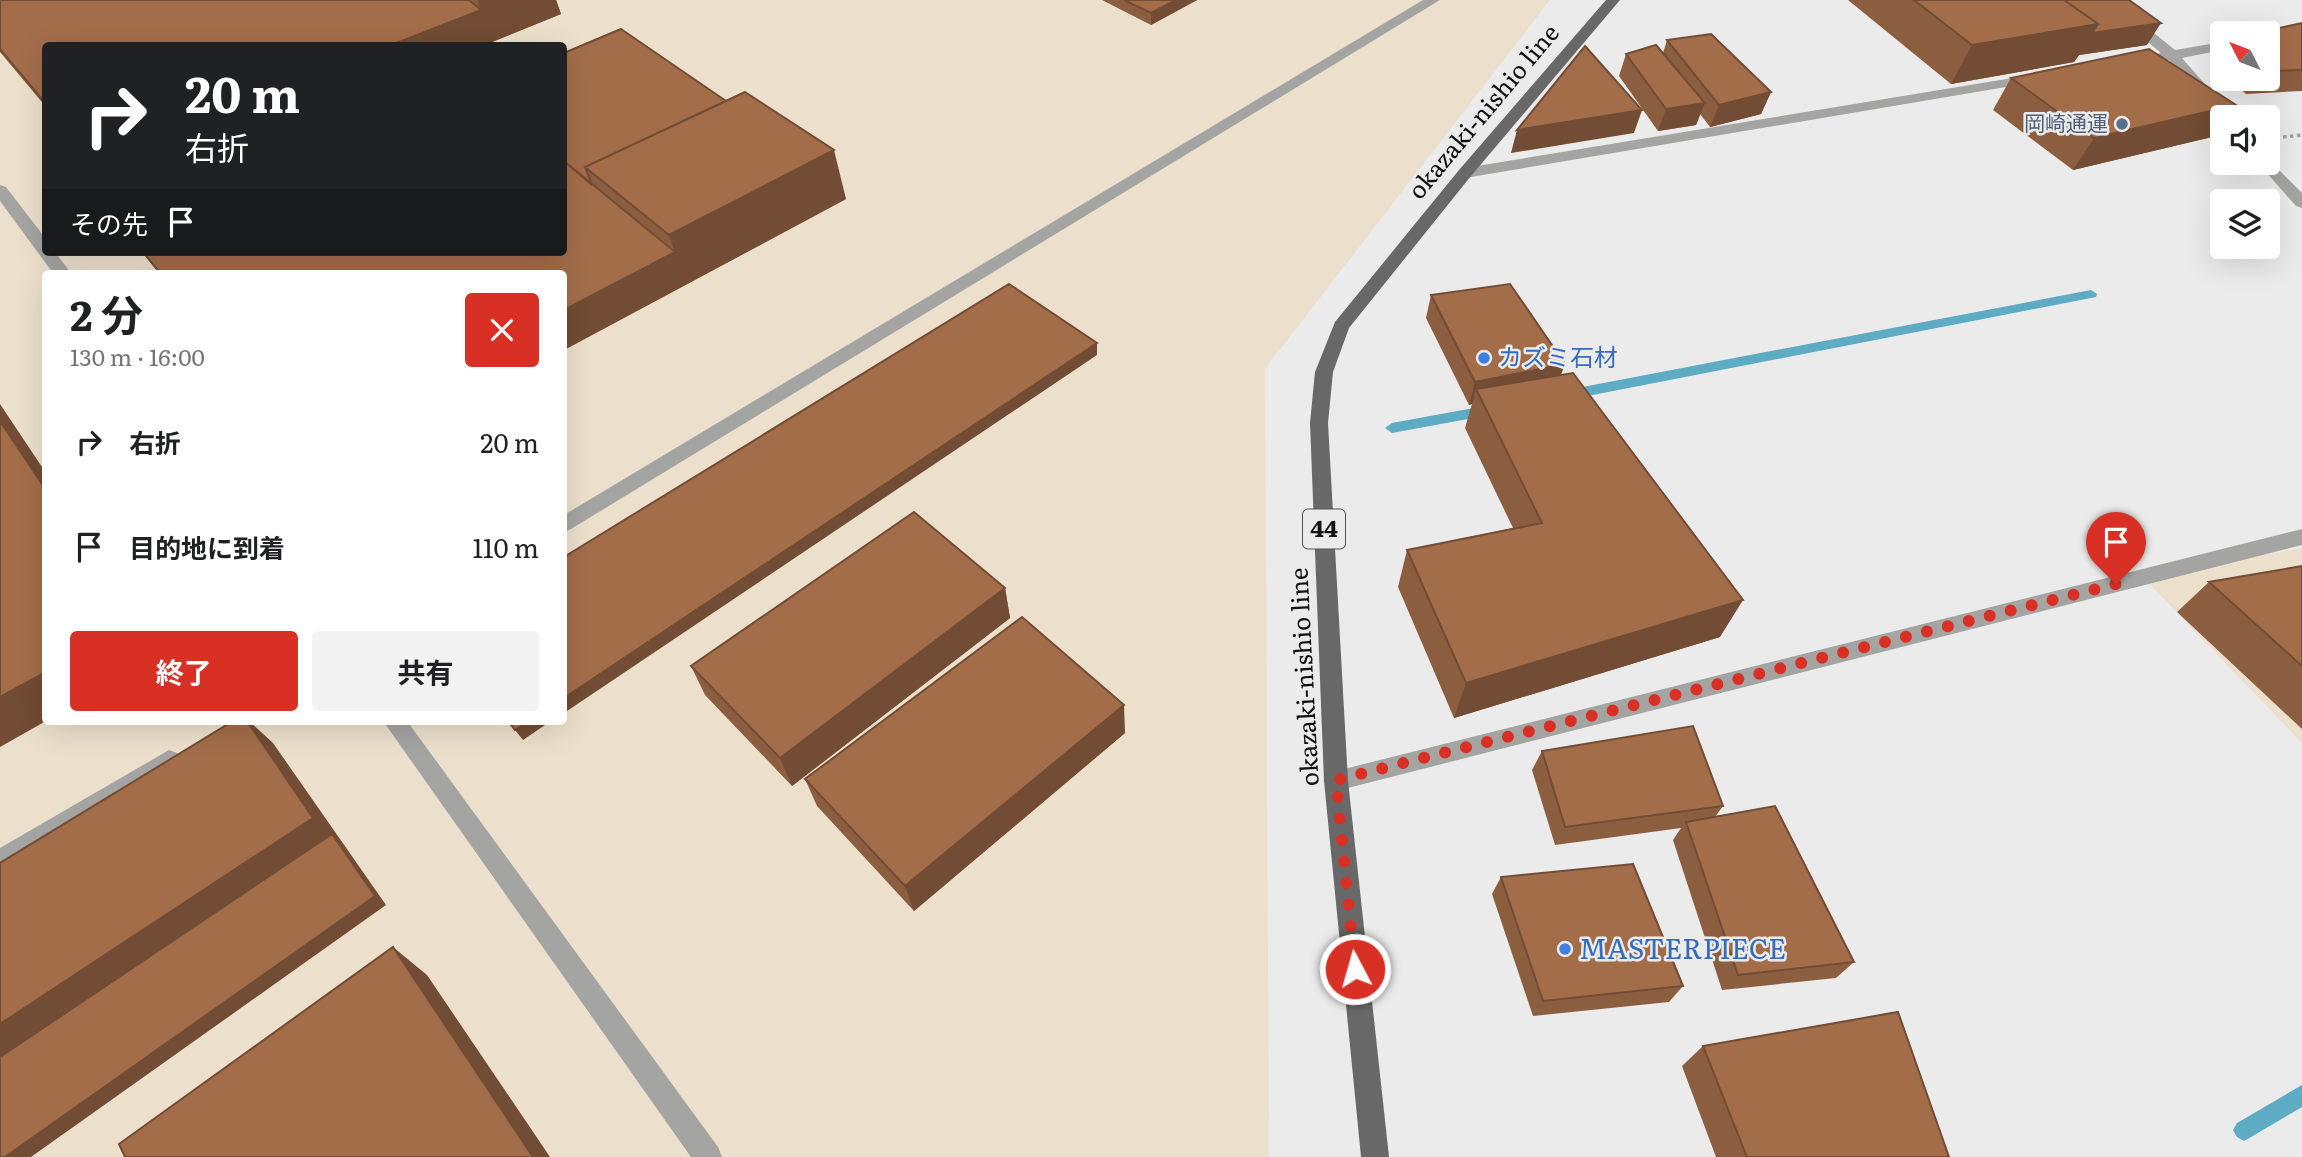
<!DOCTYPE html>
<html lang="ja">
<meta charset="utf-8">
<style>
:root{--surface:#fff;--page:#f2f2f2;--text:#202124;--muted:#757577;--accent:#d93025}
body{margin:0;font-family:Literata,"Noto Sans JP",serif;background:var(--page);color:var(--text);height:100vh;display:flex;flex-direction:column;font-size:26px;white-space:nowrap}
*{box-sizing:border-box;margin:0}
p{font-size:23px;color:var(--muted)}
.icon{flex:none;width:38px;height:38px;fill:none;stroke:currentColor;stroke-width:2;stroke-linecap:round;stroke-linejoin:round}
.map{position:relative;flex:1;overflow:hidden}
.side{position:absolute;left:42px;top:270px;width:525px;height:455px;display:flex;flex-direction:column;background:var(--surface);border-radius:7px;box-shadow:0 7px 28px #0002}
.side>*{flex:none}
.hud{position:absolute;left:42px;top:42px;width:525px;height:214px;border-radius:7px;box-shadow:0 7px 28px #0002;background:#202124;color:#fff;overflow:hidden}
.needle{width:46px;rotate:312deg}
.controls{position:absolute;left:2210px;top:21px;display:grid;gap:14px}
.controls a{display:grid;place-items:center;width:70px;height:70px;border-radius:7px;background:var(--surface);box-shadow:0 7px 28px #0002;font-size:35px}
.pin{position:absolute;display:grid;place-items:center;width:60px;height:60px;color:#fff;margin:-72px -30px;border-radius:50% 50% 50% 0;rotate:-45deg;box-shadow:0 0 7px #0007}
.pin .icon{rotate:45deg}
.me{position:absolute;width:77px;margin:-38px;rotate:354deg;stroke-linejoin:round;filter:drop-shadow(0 0 5px #0008)}
.turn{display:flex;align-items:center;gap:24px;height:147px;padding:0 28px;font-size:32px}
.turn .icon{width:91px;height:91px;stroke-width:2.5}
.turn b{display:block;font-size:49px;line-height:60px}
.then{display:flex;align-items:center;height:66px;padding:0 28px;background:#0003;gap:14px;font-size:26px}
.round{display:grid;place-items:center;flex:none;width:74px;height:74px;border-radius:7px;background:var(--page)}
.summary{display:flex;align-items:center;justify-content:space-between;height:119px;padding:0 28px}
h1{font-size:42px;font-weight:700;line-height:52px}
.action{display:flex;gap:14px;margin-top:auto;padding:14px 28px}
.action a{flex:1;height:80px;border-radius:7px;background:var(--accent);color:#fff;font-size:28px;font-weight:700;line-height:80px;text-align:center}
.action a+a{background:var(--page);color:var(--text)}
ul{padding:0;list-style:none}
li{display:flex;align-items:center;gap:21px;height:105px;padding:0 28px}
li div{flex:1}
li b{display:block;font-size:26px}
li em{font-style:normal}
.map>svg:first-child{display:block}
</style>
<div class="map">
<svg width="2302" height="1157" viewBox="0 0 2302 1157">
<rect width="100%" height="100%" fill="#ebebec"/>
<path fill="#ece0cc" fill-rule="evenodd" d="M0 0H1550L1265 369 1269 1157H0ZM46 46H564V252H46ZM46 273H564V721H46Z
M2302 548V743L2143 577Z"/>
<g fill="none" stroke-linecap="round" stroke-linejoin="round">
<path fill="#5eabc4" fill-rule="evenodd" d="M2091 290 2097 294 2096 297 1567 400 1560 395 1567 390Z
M1490 405 1495 406 1497 410 1495 414 1392 433 1385 428 1392 423Z
M2302 1085V1107L2251 1137 2244 1141 2237 1137 2233 1130 2237 1123Z"/>
<path stroke="#a0a0a1" stroke-width="3.5" stroke-dasharray="3.5 3.5" stroke-linecap="butt" d="M2283 137 2302 135"/>
<path fill="#a4a4a3" fill-rule="evenodd" d="M1423 0H1440L571 529 564 532V515Z
M2098 0H2113L2175 50 2222 42V50L2182 58 2234 117H2222V120L2169 60 2129 65V59L2161 53Z
M2037 74 2042 75 2044 78 2042 81 1465 178 1457 173 1465 168Z
M2268 159 2302 193V208L2296 206 2258 163H2268Z
M0 185 6 187 46 239V252H55L71 273H53L0 201Z
M2302 529V545L1336 791 1328 788 1324 781 1328 774 1336 771Z
M383 721H407L718 1147 722 1157H691Z
M169 750 177 753 181 760 177 767 0 872V848Z"/>
<path fill="#696868" fill-rule="evenodd" d="M1606 0H1620L1471 176 1349 328 1333 372 1328 423 1348 781 1389 1157H1361L1324 781 1310 423 1315 372 1335 322 1459 170Z"/>
</g>
<path fill="#8c5e40" d="M0 0H556L561 14 482 46H46V107L0 52Z
M1102 0H1197L1151 25Z
M1848 0H2129L2147 45 2079 55 2074 62 1951 84Z
M2302 23V91L2246 94 2229 79H2268V33Z
M1667 40 1771 92 1761 114 1710 127 1700 114 1696 125 1658 131 1619 76 1626 54 1663 53Z
M2222 46V73L2211 62Z
M564 53 846 199 564 350V273H159L142 252H564Z
M2011 78 2236 105 2227 117H2222L2212 137 2073 170 1993 110Z
M1431 295 1561 375 1720 637 1454 718 1398 587 1407 550 1513 528 1465 428 1472 404 1469 405 1426 318Z
M2302 566V729L2177 612 2209 582Z
M1005 588 1010 618 792 786 705 695 691 666Z
M1125 733 914 911 817 806 805 779Z
M1542 751 1723 806 1715 817 1854 962 1836 978 1722 990 1673 840 1681 828 1555 845 1532 770Z
M1501 877 1683 986 1669 1002 1533 1016 1492 894Z
M1703 1046 1949 1157H1716L1682 1066Z"/>
<path fill="#724c34" d="M477 0H556L561 14 482 46H389L481 10Z
M1176 0H1197L1151 25V13Z
M2161 23 2147 45 2079 55 2074 62 1951 84 1972 45 2098 24Z
M1771 92 1761 114 1710 127 1719 105Z
M1705 103 1696 125 1658 131 1666 109Z
M2236 105 2227 117H2222V123L2212 137 2073 170 2094 138Z
M1642 110 1634 133 1511 153 1517 130Z
M834 150 846 199 564 350V310L675 252 669 235Z
M1097 343V355L564 713V698Z
M1565 364 1557 386 1476 389 1472 404 1469 405 1475 382Z
M0 404 46 473V490L0 421Z
M1005 588 1010 618 792 786 780 758Z
M1743 600 1720 637 1454 718 1466 683Z
M46 672V721L0 747V697Z
M1124 705 1125 733 914 911 905 886Z
M247 721H249L273 743 386 905 31 1157H5L0 1074V1024Z
M529 721H551L523 740 515 730Z
M393 947 427 975 550 1157H533Z"/>
<path fill="#a36d4a" stroke="#724c34" stroke-width="2" d="M0 0H469L481 10 389 46H46V104L0 49Z
M1124 0H1176L1151 13Z
M1914 0H2064L2098 24 1972 45Z
M2064 0H2129L2161 23 2092 33 2098 24Z
M2302 23V70L2268 71V33H2257Z
M621 29 726 101 585 167 592 185 564 161V53Z
M1711 34 1771 92 1719 105 1667 40Z
M1656 45 1705 103 1666 109 1626 54Z
M1585 46 1642 110 1517 130Z
M2149 49 2236 105 2094 138 2011 78Z
M745 92 834 150 669 235 585 167Z
M564 161 675 252 564 310V273H160L143 252H564Z
M1009 284 1097 343 564 698V557Z
M1510 284 1565 364 1475 382 1431 295Z
M1573 373 1743 600 1466 683 1407 550 1542 523 1476 389Z
M0 421 46 490V672L0 697Z
M914 512 1005 588 780 758 691 666Z
M2302 566V666L2209 582Z
M1022 617 1124 705 905 886 805 779Z
M233 721H247L313 818 0 1024V863Z
M508 721H529L515 730Z
M1693 726 1723 806 1565 827 1542 751Z
M1775 806 1854 962 1738 975 1686 822Z
M332 834 375 896 5 1157H0V1057Z
M1633 864 1683 986 1543 1001 1501 877Z
M393 947 533 1157H125L119 1144Z
M1898 1012 1949 1157H1747L1703 1046Z"/>
<g fill="none" stroke-linecap="round" stroke-linejoin="round">
<path stroke="#d93025" stroke-width="12" stroke-dasharray="0 21.6" d="M1355 969 1336 780 2116 584"/>
</g>
<circle fill="#5c6f8a" stroke="#ebebec" stroke-width="2.5" cx="2122" cy="124" r="7"/>
<g fill="#3f7fe0" stroke="#ebebec" stroke-width="2.5">
<circle cx="1484" cy="358" r="7"/>
<circle cx="1565" cy="949" r="7"/>
</g>
<g text-anchor="middle" stroke-width="5" stroke-linejoin="round" paint-order="stroke">
<g font-size="21" fill="#4e5e75" stroke="#ebebec" text-anchor="end">
<text x="2108" y="131">岡崎通運</text>
</g>
<rect fill="#ebebec" stroke="#525253" stroke-width="2" x="1303" y="509.5" width="42" height="39" rx="5"/>
<g font-size="23" font-weight="bold" fill="#111112">
<text x="1324" y="537">44</text>
</g>
<g font-size="24" fill="#111112" stroke="#ebebec">
<text transform="translate(1484 112) rotate(-50)" y="8">okazaki-nishio line</text>
<text transform="translate(1305 677) rotate(-93)" y="8">okazaki-nishio line</text>
</g>
<g font-size="24" fill="#366cbe" stroke="#ebebec" text-anchor="start">
<text x="1498" y="366">カズミ石材</text>
</g>
<g font-size="28" fill="#366cbe" stroke="#ebebec" text-anchor="start">
<text x="1579" y="959">MASTERPIECE</text>
</g>
</g>
</svg>
<div class="controls">
<a><svg class="needle" viewBox="-14 -14 28 28"><path d="M0-13l5 13h-10z" fill="#e53935"/><path d="M0 13l5-13h-10z" fill="#757577"/></svg></a>
<a><svg class="icon" aria-label="sound" viewBox="0 0 24 24"><path d="M4 9h4l5-4v14l-5-4H4zM17 9q2 3 0 6"/></svg></a>
<a><svg class="icon" aria-label="layers" viewBox="0 0 24 24"><path d="M12 4l9 5-9 5-9-5zM3 14l9 5 9-5"/></svg></a>
</div>
<div class="pin" style="left:2116px;top:584px;background:#d93025"><svg class="icon" aria-label="arrive" viewBox="0 0 24 24"><path d="M6 21V4h12l-3 4 3 4H6"/></svg></div>
<svg class="me" style="left:1355px;top:969px" viewBox="-20 -20 40 40"><circle r="17" fill="#d93025" stroke="#fff" stroke-width="3"/><path d="M0-11L8 9 0 5-8 9z" fill="#fff"/></svg>
<div class="hud">
<div class="turn"><svg class="icon" aria-label="right" viewBox="0 0 24 24"><path d="M7 20v-9h11M14 6l5 5-5 5"/></svg><div><b>20 m</b>右折</div></div>
<div class="then">その先<svg class="icon" aria-label="arrive" viewBox="0 0 24 24"><path d="M6 21V4h12l-3 4 3 4H6"/></svg></div>
</div>
<section class="side">
<div class="summary"><div><h1>2 分</h1><p>130 m · 16:00</p></div><a class="round" style="background:#d93025;color:#fff"><svg class="icon" aria-label="close" viewBox="0 0 24 24"><path d="M6 6l12 12M18 6L6 18"/></svg></a></div>
<ul>
<li><svg class="icon" aria-label="right" viewBox="0 0 24 24"><path d="M7 20v-9h11M14 6l5 5-5 5"/></svg><div><b>右折</b></div><em>20 m</em></li>
<li><svg class="icon" aria-label="arrive" viewBox="0 0 24 24"><path d="M6 21V4h12l-3 4 3 4H6"/></svg><div><b>目的地に到着</b></div><em>110 m</em></li>
</ul>
<div class="action"><a>終了</a><a>共有</a></div>
</section>
</div>
